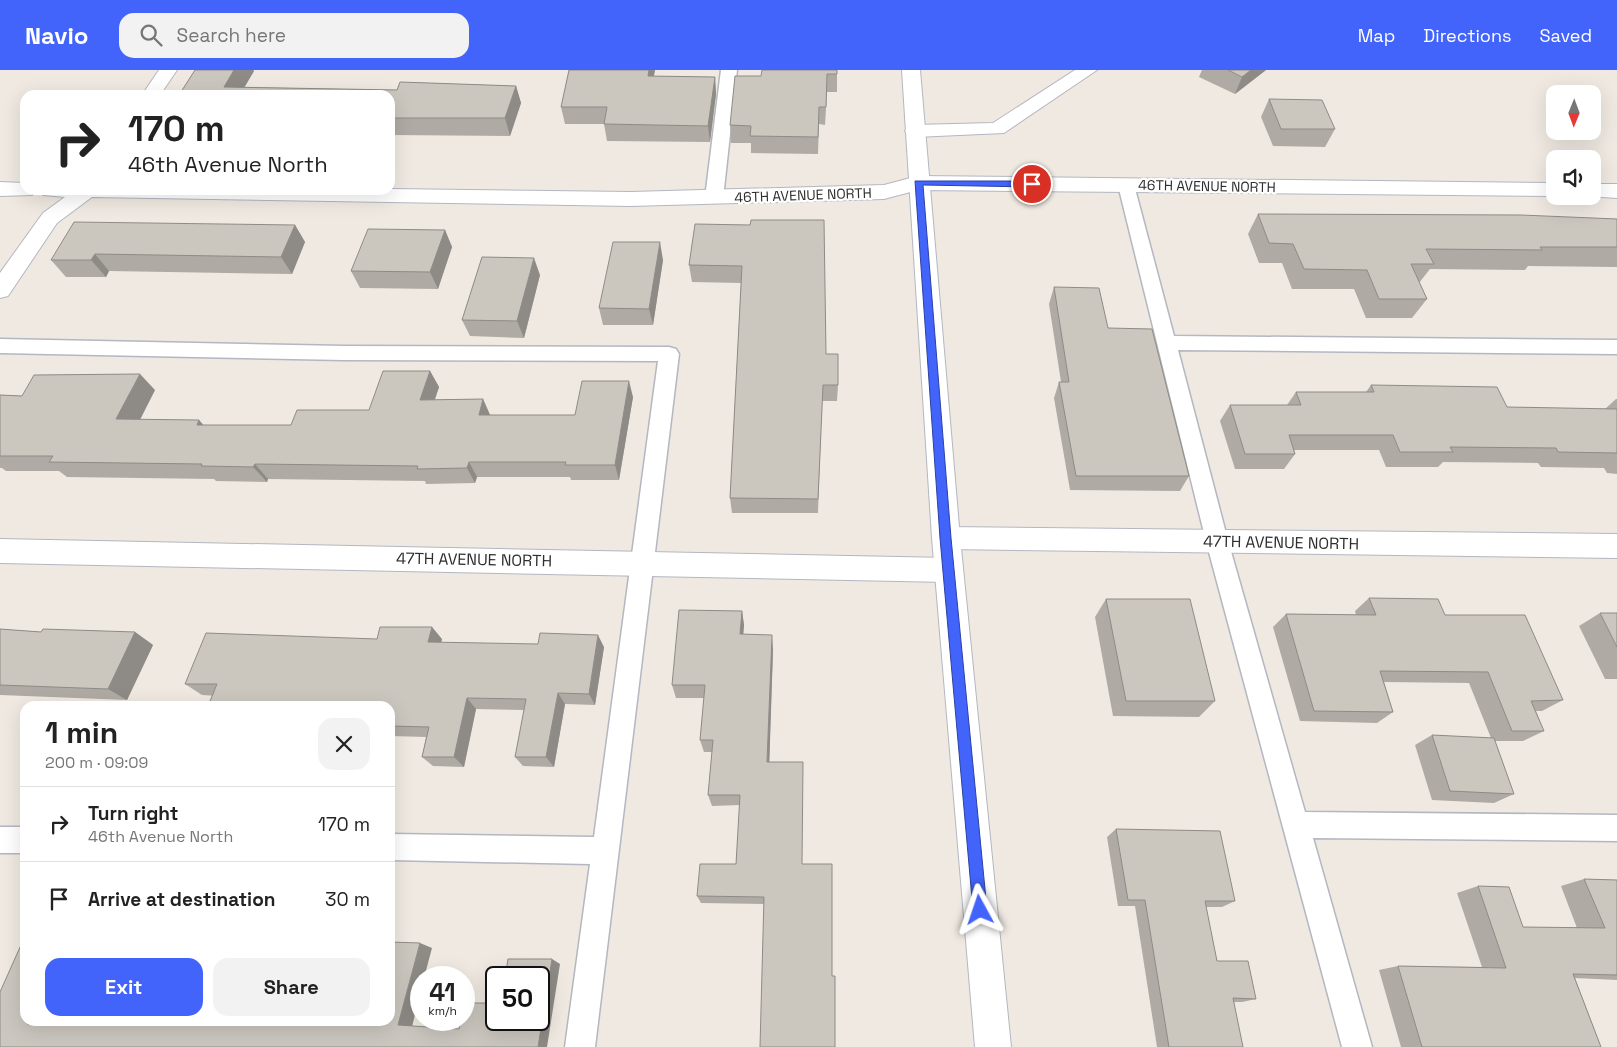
<!DOCTYPE html>
<meta charset="utf-8">
<style>
:root{--surface:#fff;--page:#f2f2f2;--text:#222;--muted:#767676;--line:#e0e0e0;--accent:#4264fb}
body{margin:0;font-family:"Space Grotesk",sans-serif;background:var(--page);color:var(--text);height:100vh;display:flex;flex-direction:column;font-size:19px;white-space:nowrap}
*{box-sizing:border-box;margin:0}
p{font-size:16px;color:var(--muted)}
.icon{flex:none;width:28px;height:28px;fill:none;stroke:currentColor;stroke-width:2;stroke-linecap:round;stroke-linejoin:round}
.map{position:relative;flex:1;overflow:hidden}
.side{position:absolute;left:20px;top:631px;width:375px;height:325px;display:flex;flex-direction:column;background:var(--surface);border-radius:15px;box-shadow:0 5px 20px #0002}
.side>*{flex:none}
.hud{position:absolute;left:20px;top:20px;width:375px;height:105px;border-radius:15px;box-shadow:0 5px 20px #0002;background:#fff;color:var(--text);overflow:hidden}
.needle{width:32px;rotate:181deg}
.controls{position:absolute;left:1546px;top:15px;display:grid;gap:10px}
.controls a{display:grid;place-items:center;width:55px;height:55px;border-radius:10px;background:var(--surface);box-shadow:0 5px 20px #0002;font-size:25px}
.speed{position:absolute;left:410px;top:896px;display:flex;gap:10px;font-size:25px;font-weight:700;text-align:center}
.speed>*{display:grid;place-content:center;width:65px;height:65px;border-radius:50%;background:var(--surface);box-shadow:0 5px 20px #0002;line-height:1}
.speed small{font-size:12px;font-weight:400}
.speed .limit{border:2px solid #111;border-radius:8px;background:#fff;color:#111}
.pin{position:absolute;display:grid;place-items:center;width:42px;height:42px;color:#fff;margin:-21px;border:2px solid #fff;border-radius:50%;box-shadow:0 1px 5px #0007}
.me{position:absolute;width:55px;margin:-28px;rotate:355deg;stroke-linejoin:round;filter:drop-shadow(0 0 4px #0008)}
.turn{display:flex;align-items:center;gap:18px;height:105px;padding:0 25px;font-size:22px}
.turn .icon{width:65px;height:65px;stroke-width:2.5}
.turn b{display:block;font-size:35px;line-height:42px}
.round{display:grid;place-items:center;flex:none;width:52px;height:52px;border-radius:15px;background:var(--page)}
.head{display:flex;align-items:center;justify-content:space-between;height:85px;padding:0 25px}
h1{font-size:30px;font-weight:800;line-height:38px}
.primary-button{display:flex;gap:10px;margin-top:auto;padding:10px 25px}
.primary-button a{flex:1;height:58px;border-radius:15px;background:var(--accent);color:#fff;font-size:20px;font-weight:800;line-height:58px;text-align:center}
.primary-button a+a{background:var(--page);color:var(--text)}
ul{padding:0;list-style:none}
li{display:flex;align-items:center;gap:15px;height:75px;padding:0 25px;border-top:1px solid var(--line)}
li div{flex:1}
li b{display:block;font-size:19px}
li em{font-style:normal}
header{display:flex;align-items:center;gap:30px;box-sizing:border-box;height:70px;padding:0 25px;background:var(--accent);color:#fff}
header strong{font-size:24px}
nav{display:flex;gap:28px;margin-inline-start:auto;font-size:18px}
.search{width:350px;height:45px;background:var(--page);display:flex;align-items:center;gap:12px;box-sizing:border-box;padding:0 18px;border-radius:15px;color:var(--muted);font-size:19px}
.map>svg:first-child{display:block}
</style>
<header>
<strong>Navio</strong>
<div class="search"><svg class="icon" aria-label="search" viewBox="0 0 24 24"><circle cx="10" cy="10" r="6"/><path d="M15 15l6 6"/></svg>Search here</div>
<nav><a>Map</a><a>Directions</a><a>Saved</a></nav>
</header>
<div class="map">
<svg width="1617" height="977" viewBox="0 0 1617 977">
<rect width="100%" height="100%" fill="#efe9e1"/>
<g fill="none" stroke-linecap="round" stroke-linejoin="round">
<g stroke="#b4b7c1" stroke-width="3">
<path id="lane" d="M721 0H737L723 128 720 132H708L705 128Z
M1126 110 1132 111 1134 115 1174 266 1617 270V284L1178 280 1228 471 1305 742 1617 745V771L1313 768 1372 977H1342L1206 471 1118 115 1120 111Z
M0 269 344 276 669 277 676 279 679 284 595 977H565L590 794 390 790V764L594 767 658 291 344 290 0 283Z
M0 757H25V783H0Z"/>
</g>
<g stroke="#b4b7c1" stroke-width="2">
<path id="street" d="M159 0H177L160 25H142Z
M1075 0H1097L1004 63 915 67 908 65 905 61 908 57 915 55 993 53Z
M918 106 1555 113 1557 126 918 120 884 129 631 136 92 127 57 153 8 226 0 228V203L43 143 65 127 43 125 40 120 390 119 631 122 884 115Z
M0 112 25 113V120H35L32 125 0 126Z
M1592 114H1617V128L1587 126H1592Z
M946 457 1617 464V488L946 479 936 476 932 468 936 460Z
M0 469 948 488 958 492 962 500 958 508 948 512 0 493Z"/>
</g>
<g stroke="#b4b7c1" stroke-width="2">
<path id="secondary" d="M902 0H920L960 468 1011 977H975L932 468Z"/>
</g>
<use href="#lane" fill="#fff" fill-rule="evenodd"/>
<use href="#street" fill="#fff" fill-rule="evenodd"/>
<use href="#secondary" fill="#fff" fill-rule="evenodd"/>
</g>
<path fill="#afaba4" d="M195 0H253L254 1 244 17 397 20 400 12 516 16 521 33 510 66 390 65V25H179Z
M569 0H655L654 6 715 7 716 24 710 72 607 71 604 54H565L561 37Z
M837 0V22H827L825 55 819 54 818 84 751 83V73H731L730 55 761 6Z
M1202 0H1266L1235 24 1199 7Z
M1269 29 1335 59 1325 77 1273 76 1261 47Z
M1258 144 1617 149V197L1528 196 1525 200 1430 199 1419 213 1427 229 1412 248H1366L1354 219H1292L1282 193H1259L1248 164Z
M295 155 305 172 292 204 109 201 106 207H66L51 190Z
M750 155 826 284 838 315 837 331H822L818 443H732L730 428 741 213 692 212 689 195Z
M445 160 452 177 438 219 360 218 351 201Z
M663 190 653 255H603L599 238Z
M540 205 524 268 470 266 462 250Z
M1054 217 1108 258 1189 406 1180 421 1070 420 1054 328 1059 312H1061L1049 234Z
M430 301 439 317 435 330 483 329 490 345H575L633 327 619 410H571L570 407H477L475 413 426 414 425 411 268 409 267 412 216 411 214 409 67 407 59 401H6L2 398H0V325L22 326 155 320 140 350H199L203 355H291L369 340Z
M1371 315 1507 337 1605 339 1616 329H1617V404L1607 403 1604 398 1541 397 1538 393 1443 392 1438 397H1386L1379 380H1294L1295 384 1284 399H1235L1220 351 1230 335H1287L1296 322H1366Z
M1369 528 1445 545 1563 630 1542 641H1536L1544 661 1523 671H1495L1514 724 1494 733 1432 730 1415 675 1432 665 1491 668 1469 613 1384 612 1393 642 1377 653 1300 651 1273 557 1286 544 1356 545 1355 541Z
M1106 529 1215 631 1199 647 1113 646 1095 547Z
M742 541 744 555 743 565 773 579 769 692 802 794 832 906 835 977 764 834 701 833 697 826 736 794 740 735 712 736 708 725 712 682H704L700 670 704 628H676L672 615Z
M1600 543H1617V609H1605L1579 556Z
M0 559 41 562H135L153 575 127 630 0 625Z
M377 569H442L441 573 604 577 595 635 565 634 554 697 523 696 515 687 524 640 476 639 464 697 433 696 422 687 426 667 390 666V636L202 625 185 614Z
M1116 759 1235 831 1222 837H1206L1217 891 1256 929 1242 932H1233L1243 977H1157L1135 836H1118L1107 767Z
M1584 809 1617 810V910L1575 908 1601 977H1401L1379 900 1398 896 1482 897 1457 823 1478 816 1523 857 1577 858 1561 816Z"/>
<path fill="#8e8b86" d="M234 0H253L254 1 240 25 224 17Z
M649 0H655L650 23 648 6Z
M1251 0H1266L1235 24 1242 7Z
M715 7 716 24 710 72 708 56Z
M516 16 521 33 510 66 505 48Z
M295 155 305 172 292 204 281 187Z
M445 160 452 177 438 219 430 202Z
M660 172 663 190 653 255 649 239Z
M95 184 109 201 106 207 91 190Z
M534 188 540 205 524 268 517 251Z
M430 301 439 317 429 345 420 330Z
M140 304 155 320 132 365 116 349Z
M629 311 633 327 619 410 615 395Z
M483 329 490 345H479Z
M199 350 213 366 197 355Z
M469 392 477 407 475 413 467 398Z
M255 394 268 409 267 412 253 397Z
M742 541 744 555 742 579 740 564Z
M432 557 442 569 438 585 428 572Z
M135 562 153 575 127 630 108 619Z
M598 565 604 577 595 635 589 624Z
M772 565 773 579 769 703 767 692Z
M558 623 565 634 554 697 546 687Z
M467 628 476 639 464 697 454 687Z
M420 873 432 878 424 908H421V920L412 957 398 955Z
M552 889 560 894 547 977H538Z
M28 951H54L52 956 27 954Z"/>
<path fill="#cbc7bf" stroke="#8e8b86" d="M195 0H234L224 17 397 20 400 12 516 16 505 48H390V25H179Z
M569 0H649L648 6 715 7 708 56 604 54 607 37H561Z
M762 0H837V4H827L826 37H819L818 67 750 66 751 56 730 55 735 6H761Z
M1228 0H1251L1242 7Z
M1269 29 1322 30 1335 59H1281Z
M1258 144 1521 145 1617 149V177H1540L1542 180 1426 179 1434 194H1411L1427 229H1379L1367 200 1304 199 1293 174 1269 173Z
M751 150H824L826 284H838V315H823L818 429 730 428 742 196 689 195 695 154 750 155Z
M74 152 295 155 281 187 95 184 91 190H51Z
M368 159 445 160 430 202 351 201Z
M613 172H660L649 239 599 238Z
M482 187 534 188 517 251 462 250Z
M1054 217 1099 218 1108 258 1152 259 1189 406H1076L1059 312H1069Z
M383 301H430L420 330 483 329 479 345H575L582 311H629L615 395H565L566 392H469L467 398 417 399 418 396 255 394 253 397 201 396 202 394 49 392 53 386H0V325L22 326 34 305 140 304 116 349 199 350 197 355H291L297 340H369Z
M1371 315 1497 317 1507 337 1617 339V383L1558 382 1556 378 1450 377 1453 382H1400L1393 365H1289L1295 384H1245L1230 335H1301L1296 322H1374Z
M1369 528 1438 529 1445 545H1525L1563 630 1531 631 1544 661H1512L1488 602 1380 601 1393 642 1314 641 1286 544 1376 545Z
M1106 529H1190L1215 631H1126Z
M679 540 742 541 740 564 772 565 767 692H803L802 794H832V906H835V977H760L764 827 697 826 700 794H736L740 725H708L713 670H700L705 615H672Z
M1600 543H1617V577Z
M380 557H432L428 572 538 574 540 563 598 565 589 624 558 623 546 687H515L526 629 467 628 454 687H422L429 657 390 656V636H208L217 614H185L206 563 377 569Z
M0 559 41 562 43 559 135 562 108 619 0 615Z
M1432 665 1494 668 1514 724 1450 721Z
M1116 759 1220 761 1235 831H1205L1217 891H1248L1256 929 1233 928 1243 977H1169L1145 830H1128Z
M1584 809 1617 810V905L1573 904 1601 977H1422L1398 896 1506 898 1478 816 1509 817 1523 857 1605 858Z
M390 872 420 873 398 955 459 959 461 950H464V939L465 933H496V950H539V908H505L508 889H552L538 977H0V922L21 875H25V951H28L27 954 155 955 156 951H390Z"/>
<path fill="#4264fb" stroke="#2b41a3" d="M915 111H1032L1036 114 1032 117 923 115 951 468 987 840 985 845 980 847 975 845 973 840 940 468Z"/>
<g text-anchor="middle" stroke-width="4.5" stroke-linejoin="round" paint-order="stroke">
<g font-size="14" fill="#2e2e2e" stroke="#fff">
<text transform="translate(1207 116) rotate(1)" y="5">46TH AVENUE NORTH</text>
<text transform="translate(803 125) rotate(-2)" y="5">46TH AVENUE NORTH</text>
</g>
<g font-size="16" fill="#2e2e2e" stroke="#fff">
<text transform="translate(1281 472) rotate(1)" y="6">47TH AVENUE NORTH</text>
<text transform="translate(474 489) rotate(1)" y="6">47TH AVENUE NORTH</text>
</g>
</g>
</svg>
<div class="controls">
<a><svg class="needle" viewBox="-14 -14 28 28"><path d="M0-13l5 13h-10z" fill="#e53935"/><path d="M0 13l5-13h-10z" fill="#767676"/></svg></a>
<a><svg class="icon" aria-label="sound" viewBox="0 0 24 24"><path d="M4 9h4l5-4v14l-5-4H4zM17 9q2 3 0 6"/></svg></a>
</div>
<div class="speed"><div>41<small>km/h</small></div><div class="limit">50</div></div>
<div class="pin" style="left:1032px;top:114px;background:#d93025"><svg class="icon" aria-label="arrive" viewBox="0 0 24 24"><path d="M6 21V4h12l-3 4 3 4H6"/></svg></div>
<svg class="me" style="left:980px;top:840px" viewBox="-20 -20 40 40"><path d="M0-17L14 15 0 8-14 15z" fill="#4264fb" stroke="#fff" stroke-width="4"/></svg>
<div class="hud">
<div class="turn"><svg class="icon" aria-label="right" viewBox="0 0 24 24"><path d="M7 20v-9h11M14 6l5 5-5 5"/></svg><div><b>170 m</b>46th Avenue North</div></div>
</div>
<section class="side">
<div class="head"><div><h1>1 min</h1><p>200 m · 09:09</p></div><a class="round"><svg class="icon" aria-label="close" viewBox="0 0 24 24"><path d="M6 6l12 12M18 6L6 18"/></svg></a></div>
<ul>
<li><svg class="icon" aria-label="right" viewBox="0 0 24 24"><path d="M7 20v-9h11M14 6l5 5-5 5"/></svg><div><b>Turn right</b><p>46th Avenue North</p></div><em>170 m</em></li>
<li><svg class="icon" aria-label="arrive" viewBox="0 0 24 24"><path d="M6 21V4h12l-3 4 3 4H6"/></svg><div><b>Arrive at destination</b></div><em>30 m</em></li>
</ul>
<div class="primary-button"><a>Exit</a><a>Share</a></div>
</section>
</div>
